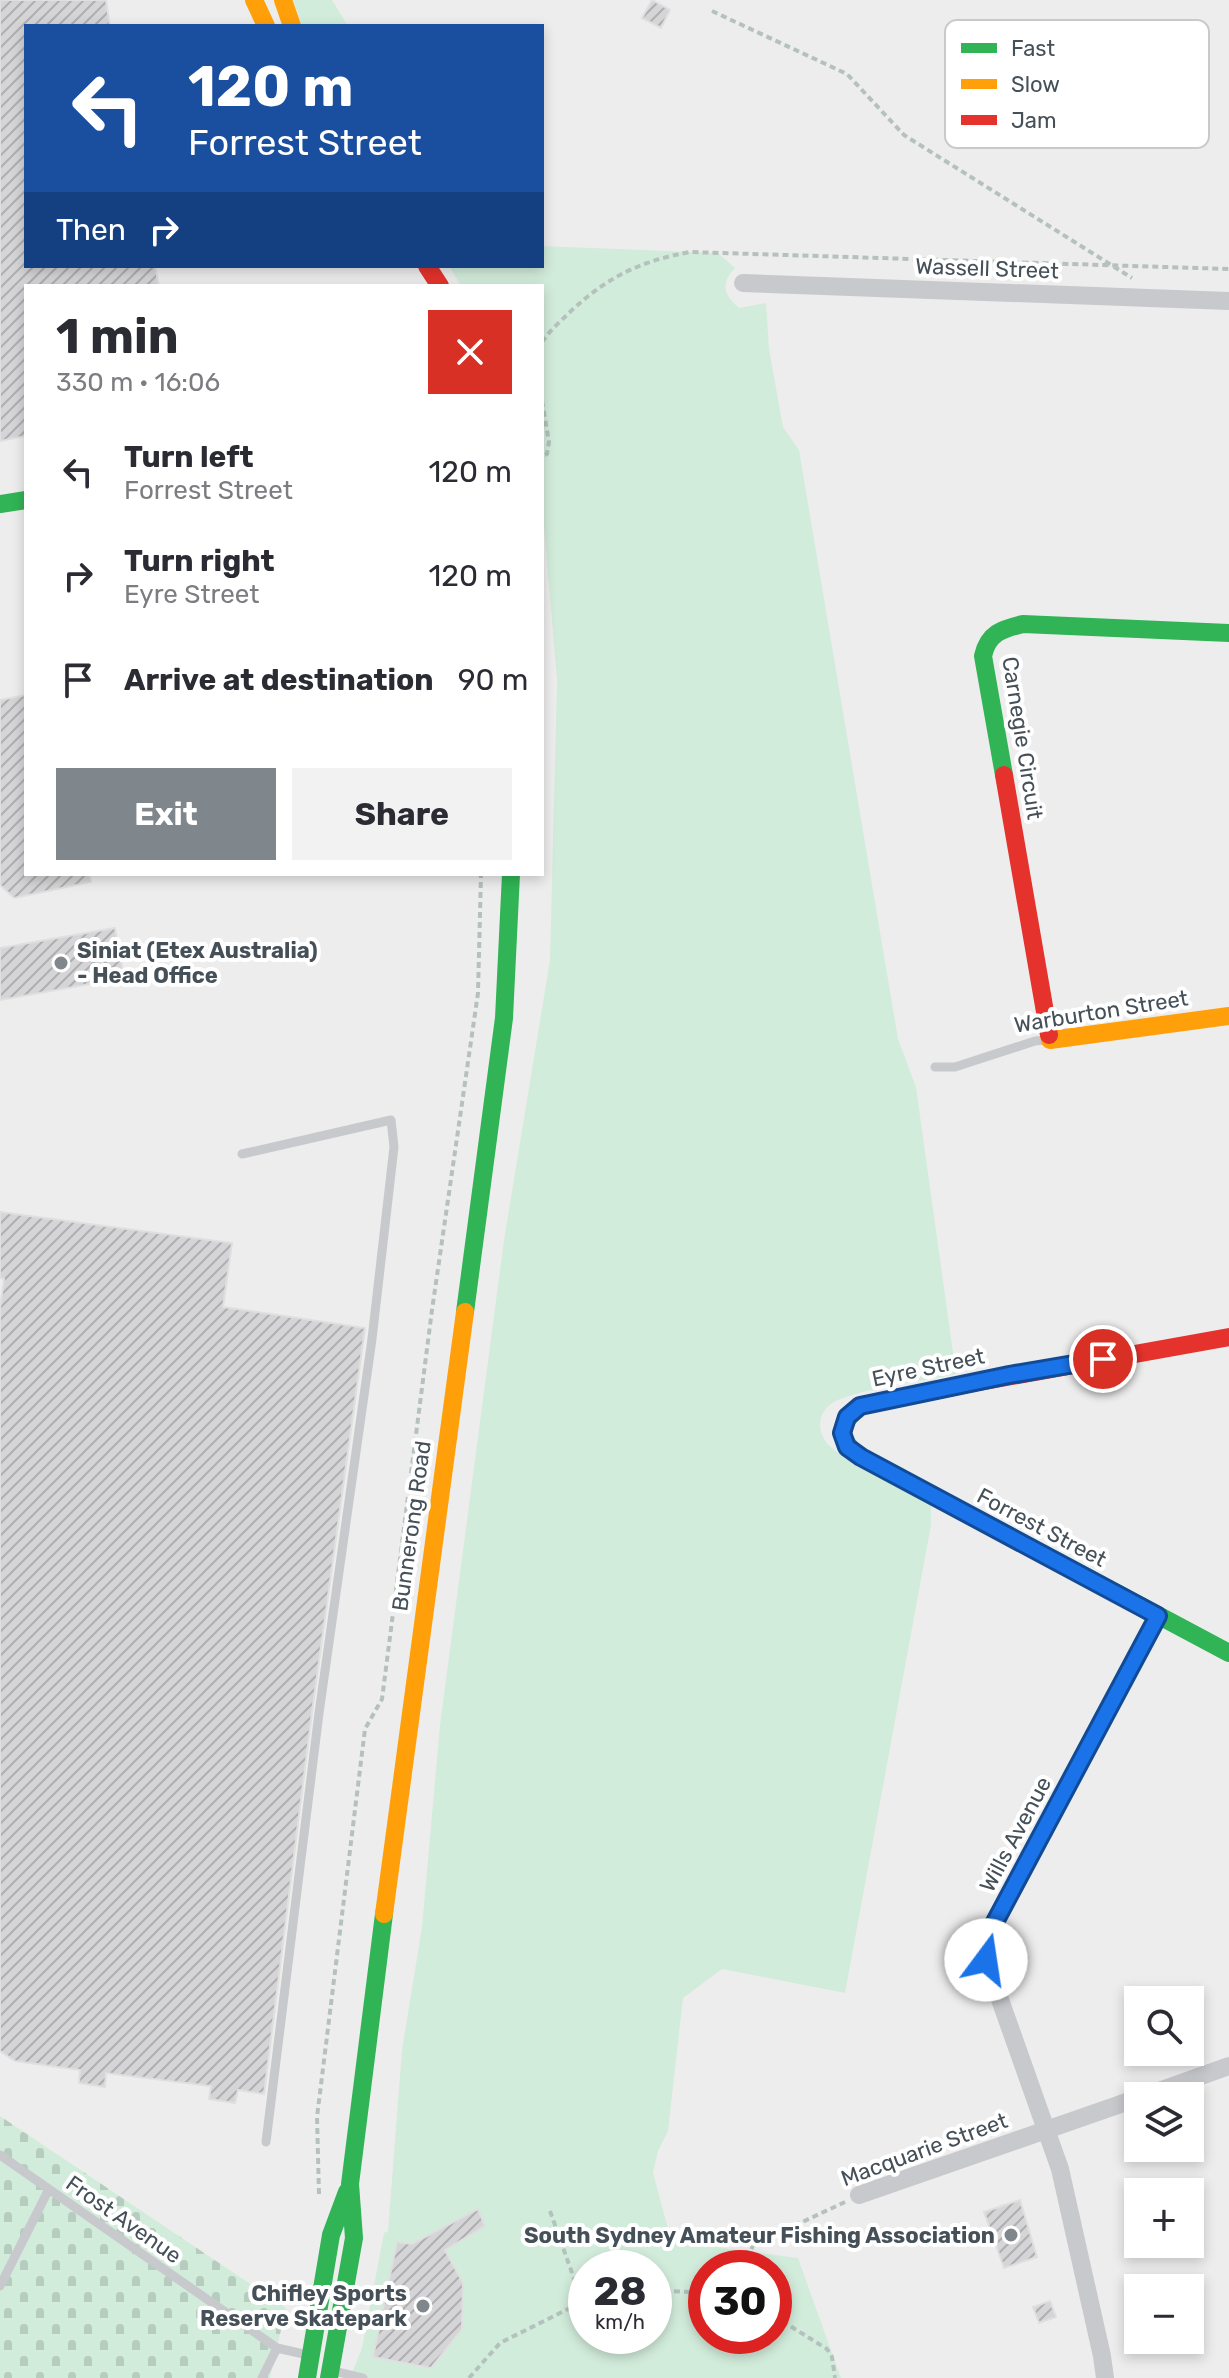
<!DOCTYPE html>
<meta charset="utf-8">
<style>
:root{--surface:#fff;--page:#f2f2f3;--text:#2b2b33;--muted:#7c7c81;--accent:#80878c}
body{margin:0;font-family:Rubik,sans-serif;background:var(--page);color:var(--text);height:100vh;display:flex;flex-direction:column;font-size:30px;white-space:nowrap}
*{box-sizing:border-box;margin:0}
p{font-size:26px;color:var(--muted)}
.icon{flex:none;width:44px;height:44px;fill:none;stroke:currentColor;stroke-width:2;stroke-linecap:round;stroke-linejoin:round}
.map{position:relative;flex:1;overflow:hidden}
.sheet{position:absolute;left:24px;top:284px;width:520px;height:592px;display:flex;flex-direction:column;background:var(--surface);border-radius:0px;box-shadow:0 4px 12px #0003}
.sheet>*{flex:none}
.hud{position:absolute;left:24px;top:24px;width:520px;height:244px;border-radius:0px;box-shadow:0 4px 12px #0003;background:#1a4fa0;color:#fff;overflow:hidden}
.tools{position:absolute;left:1124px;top:1986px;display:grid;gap:16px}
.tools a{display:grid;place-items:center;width:80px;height:80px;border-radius:0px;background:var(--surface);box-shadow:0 4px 12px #0003;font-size:40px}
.speed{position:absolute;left:568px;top:2250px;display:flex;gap:16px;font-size:40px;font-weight:700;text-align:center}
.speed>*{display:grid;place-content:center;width:104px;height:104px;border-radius:50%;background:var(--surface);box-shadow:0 4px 12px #0003;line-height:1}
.speed small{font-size:20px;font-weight:400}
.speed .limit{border:12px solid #d22;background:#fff;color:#111}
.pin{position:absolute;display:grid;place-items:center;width:68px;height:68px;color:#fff;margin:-34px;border:4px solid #fff;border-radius:50%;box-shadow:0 2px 8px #0007}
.me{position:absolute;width:88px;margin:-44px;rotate:14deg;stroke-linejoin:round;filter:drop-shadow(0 0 6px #0008)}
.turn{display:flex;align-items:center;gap:28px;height:168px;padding:0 32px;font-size:36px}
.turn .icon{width:104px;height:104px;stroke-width:2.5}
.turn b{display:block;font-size:56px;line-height:68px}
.then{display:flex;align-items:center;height:76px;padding:0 32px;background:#0003;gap:16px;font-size:30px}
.round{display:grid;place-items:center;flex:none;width:84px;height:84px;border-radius:0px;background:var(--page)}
.overview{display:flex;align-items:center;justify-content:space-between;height:136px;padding:0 32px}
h1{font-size:48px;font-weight:700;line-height:60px}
.cta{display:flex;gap:16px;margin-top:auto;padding:16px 32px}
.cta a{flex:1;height:92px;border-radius:0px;background:var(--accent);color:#fff;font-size:32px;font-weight:700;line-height:92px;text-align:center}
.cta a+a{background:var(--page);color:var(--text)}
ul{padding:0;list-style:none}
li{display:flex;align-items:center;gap:24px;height:104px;padding:0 32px}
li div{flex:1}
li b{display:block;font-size:30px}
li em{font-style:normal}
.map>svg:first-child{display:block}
</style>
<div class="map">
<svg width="1229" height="2378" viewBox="0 0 1229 2378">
<defs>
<pattern id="cemetery-stones" width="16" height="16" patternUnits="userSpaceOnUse" patternTransform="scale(2)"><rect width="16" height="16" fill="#d2ecdb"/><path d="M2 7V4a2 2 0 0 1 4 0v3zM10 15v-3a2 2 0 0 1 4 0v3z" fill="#b6ccbe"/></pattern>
<pattern id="building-hatch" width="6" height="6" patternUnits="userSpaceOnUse" patternTransform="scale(2)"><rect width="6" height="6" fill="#d5d5d7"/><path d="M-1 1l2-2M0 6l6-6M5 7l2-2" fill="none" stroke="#afafb1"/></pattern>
</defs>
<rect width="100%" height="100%" fill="#eeeded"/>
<path fill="#d2ecdb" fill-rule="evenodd" d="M293 0H332L348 26H302Z
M542 246 718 253 735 268C720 283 724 295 739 308L766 303 769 349 783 427 799 450 898 1039 916 1087 956 1374C929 1380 850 1390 831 1404 818 1414 817 1429 826 1442 839 1459 908 1493 931 1505V1525L845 1993 722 1969 683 1998 668 2131 658 2151 653 2173 670 2236 729 2249 798 2258 841 2378H350L362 2348 384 2233 388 2231 402 2050 422 1927 440 1725 504 1240 550 960 557 681 542 502V286H461L449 266H542ZM586 2268H654V2336H586ZM706 2268H774V2336H706Z"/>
<path fill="url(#cemetery-stones)" d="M0 2116 286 2308 270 2378H0Z"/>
<path fill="url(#building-hatch)" stroke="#dfdfe0" stroke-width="2" d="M0 0H106L110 26H26V266H155L159 286H26V436L0 441Z
M652 0 670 10 661 28 642 18Z
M26 695V874H90L91 882 14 898 0 885V700Z
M115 928 124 978 0 1000V948Z
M0 1212 232 1243 223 1307 365 1328 312 1712 264 2094 238 2090 235 2103 209 2099 211 2086 106 2073 105 2087 79 2083 80 2070 15 2061 0 2051V1308L4 1279 0 1278Z
M1020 2200 1037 2257 1004 2268 984 2212Z
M478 2209 485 2226 445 2250 463 2283 462 2329 431 2368 373 2357 397 2242 412 2244Z
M1050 2301 1056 2317 1039 2323 1033 2307Z"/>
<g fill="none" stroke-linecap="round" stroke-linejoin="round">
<path stroke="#b5c1bd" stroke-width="4" stroke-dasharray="6 4" stroke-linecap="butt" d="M712 11 847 74 904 135 1132 278
M542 342C550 330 562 320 572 310 609 276 641 261 690 252L1229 269
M542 401 549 442 547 454 542 456
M319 2194 317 2117 365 1729 382 1699 432 1310 478 993 481 874
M550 2211 582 2301
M745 2268 753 2245 845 2202
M654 2290 706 2293
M774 2316 827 2349 832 2357 835 2378
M469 2378 500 2343 586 2300"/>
<path stroke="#c7c9cc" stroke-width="9" d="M935 1067H955L1035 1041 1047 1040
M242 1154 391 1120 394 1147 372 1339 319 1713 266 2142
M0 2155 277 2348 308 2355
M0 2286 49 2189
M334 2371 363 2378
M262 2378 277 2348"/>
<path stroke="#c7c9cc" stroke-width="18" d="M743 283 1229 301
M1145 2096 1229 2066
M859 2195 1138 2098
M1105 2378 1102 2356 1060 2169 986 1960 988 1935 1158 1616"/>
<path stroke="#30b455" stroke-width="18" d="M0 504 26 500
M1004 775 983 656C988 633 1002 629 1023 624L1229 633
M465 1312 504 1018 511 874
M973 1383 860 1406C838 1425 837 1440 861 1457L1229 1653
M307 2378 331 2235 347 2192
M329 2378 354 2238 350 2184 384 1914"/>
<path stroke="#ff9f0a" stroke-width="18" d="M254 0 266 26
M283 0 292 26
M1049 1035 1050 1040 1229 1016
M384 1914 465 1312"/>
<path stroke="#e5322d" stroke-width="18" d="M427 266 440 286
M1004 775 1049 1035
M973 1383 1229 1337"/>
</g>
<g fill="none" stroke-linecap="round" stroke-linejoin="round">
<g stroke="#114b97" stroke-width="20">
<path id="route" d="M986 1960 988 1935 1158 1616 861 1457 847 1447 842 1433 847 1417 860 1406 1009 1375 1103 1359"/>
</g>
<use href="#route" stroke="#1a73e8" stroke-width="14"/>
</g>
<g fill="#80878c" stroke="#fff" stroke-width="3">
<circle cx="61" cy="963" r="8"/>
<circle cx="1011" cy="2235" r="8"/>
<circle cx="423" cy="2306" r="8"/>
</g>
<g text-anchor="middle" stroke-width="8" stroke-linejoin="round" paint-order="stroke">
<g font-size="22" fill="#455058" stroke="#fff">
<text transform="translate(987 268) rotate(2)" y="8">Wassell Street</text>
<text transform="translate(1023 738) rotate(81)" y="8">Carnegie Circuit</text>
<text transform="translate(1101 1011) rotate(-9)" y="8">Warburton Street</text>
<text transform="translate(928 1367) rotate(-12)" y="8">Eyre Street</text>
<text transform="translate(411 1526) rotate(-82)" y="8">Bunnerong Road</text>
<text transform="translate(1042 1527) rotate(28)" y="8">Forrest Street</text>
<text transform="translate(1015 1834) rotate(-62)" y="8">Wills Avenue</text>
<text transform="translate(924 2149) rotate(-20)" y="8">Macquarie Street</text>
<text transform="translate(124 2219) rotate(35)" y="8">Frost Avenue</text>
</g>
<g font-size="22" font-weight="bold" fill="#455058" stroke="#fff" text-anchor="end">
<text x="77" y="958" text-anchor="start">Siniat (Etex Australia)<tspan x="77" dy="25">- Head Office</tspan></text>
<text x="995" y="2243">South Sydney Amateur Fishing Association</text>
<text x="407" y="2301">Chifley Sports<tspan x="407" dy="25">Reserve Skatepark</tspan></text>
</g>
</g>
<rect x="945" y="20" width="264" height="128" rx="12" fill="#fff" stroke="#c7cacd" stroke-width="2"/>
<rect x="961" y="43" width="36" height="10" fill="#30b455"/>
<rect x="961" y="79" width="36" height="10" fill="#ff9f0a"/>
<rect x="961" y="115" width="36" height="10" fill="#e5322d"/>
<g font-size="22" fill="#455058">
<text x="1011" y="56">Fast</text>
<text x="1011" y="92">Slow</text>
<text x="1011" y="128">Jam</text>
</g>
</svg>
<div class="tools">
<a><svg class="icon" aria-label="search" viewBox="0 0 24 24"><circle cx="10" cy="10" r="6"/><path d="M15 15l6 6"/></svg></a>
<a><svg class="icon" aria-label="layers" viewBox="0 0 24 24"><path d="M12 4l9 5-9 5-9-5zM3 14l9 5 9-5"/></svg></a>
<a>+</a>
<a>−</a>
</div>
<div class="speed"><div>28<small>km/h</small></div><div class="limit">30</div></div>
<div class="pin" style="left:1103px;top:1359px;background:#d93025"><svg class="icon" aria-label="arrive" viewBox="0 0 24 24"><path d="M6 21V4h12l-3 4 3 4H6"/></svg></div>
<svg class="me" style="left:986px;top:1960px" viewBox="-20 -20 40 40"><circle r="19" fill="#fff"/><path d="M0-13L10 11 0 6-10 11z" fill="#1a73e8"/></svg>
<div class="hud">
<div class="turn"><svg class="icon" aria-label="left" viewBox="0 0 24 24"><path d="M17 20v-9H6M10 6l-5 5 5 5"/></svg><div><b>120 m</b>Forrest Street</div></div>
<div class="then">Then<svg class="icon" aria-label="right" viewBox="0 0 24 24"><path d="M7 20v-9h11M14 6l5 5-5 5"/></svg></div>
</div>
<section class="sheet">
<div class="overview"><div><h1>1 min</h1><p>330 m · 16:06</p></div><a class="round" style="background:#d93025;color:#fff"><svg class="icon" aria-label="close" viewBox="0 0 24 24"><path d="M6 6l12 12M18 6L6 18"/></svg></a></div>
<ul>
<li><svg class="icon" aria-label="left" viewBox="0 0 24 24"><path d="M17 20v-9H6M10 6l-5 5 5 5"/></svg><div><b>Turn left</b><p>Forrest Street</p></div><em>120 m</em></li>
<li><svg class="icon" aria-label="right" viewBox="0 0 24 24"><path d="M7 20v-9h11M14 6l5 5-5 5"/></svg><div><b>Turn right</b><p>Eyre Street</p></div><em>120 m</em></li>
<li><svg class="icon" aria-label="arrive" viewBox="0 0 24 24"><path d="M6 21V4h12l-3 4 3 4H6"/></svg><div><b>Arrive at destination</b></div><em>90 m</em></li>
</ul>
<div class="cta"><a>Exit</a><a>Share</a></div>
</section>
</div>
